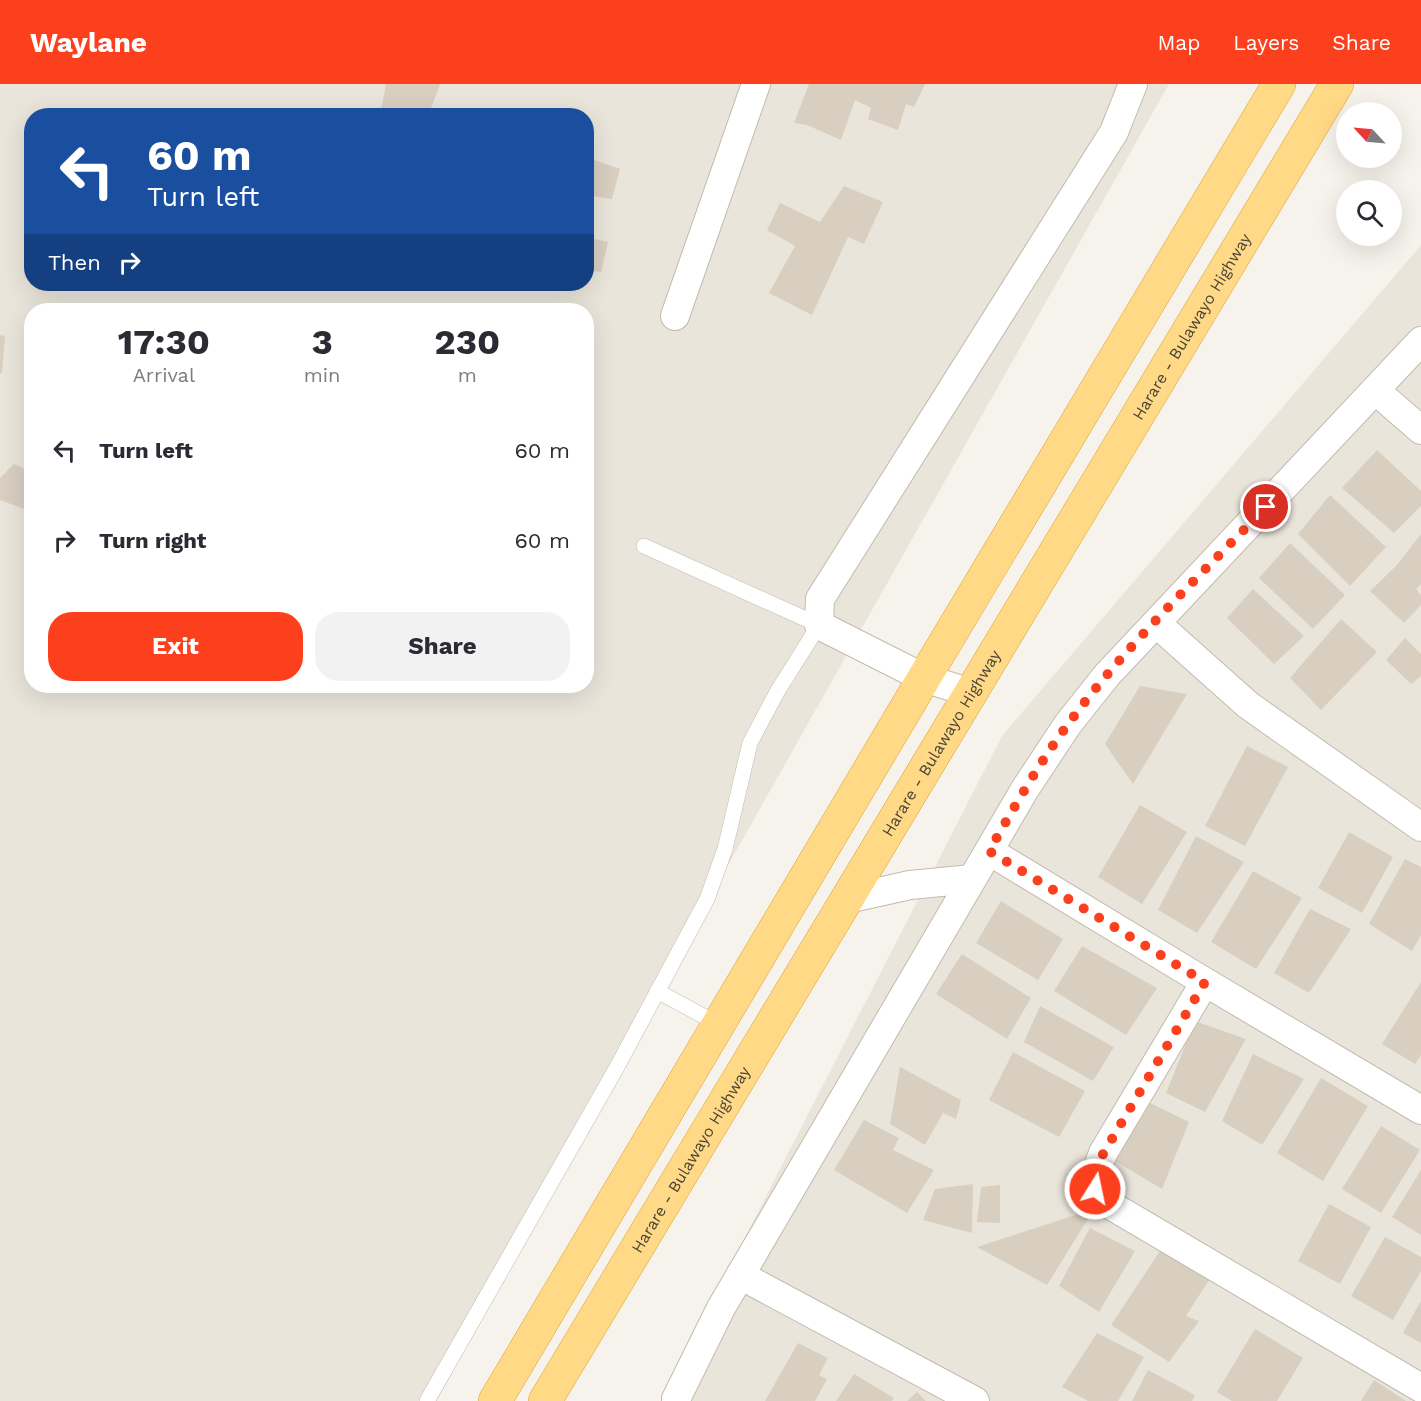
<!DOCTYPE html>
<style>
:root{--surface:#fff;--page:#f2f2f3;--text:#2b2b33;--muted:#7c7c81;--accent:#fc3f1d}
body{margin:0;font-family:"Work Sans",sans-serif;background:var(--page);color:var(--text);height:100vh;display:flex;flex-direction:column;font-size:22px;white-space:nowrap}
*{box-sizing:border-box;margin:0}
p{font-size:20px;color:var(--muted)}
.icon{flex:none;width:33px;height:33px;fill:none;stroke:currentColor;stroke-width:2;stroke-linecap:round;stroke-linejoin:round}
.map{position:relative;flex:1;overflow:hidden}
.panel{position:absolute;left:24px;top:219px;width:570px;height:390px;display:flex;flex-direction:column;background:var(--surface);border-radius:24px;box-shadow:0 6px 24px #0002}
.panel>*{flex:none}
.top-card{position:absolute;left:24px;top:24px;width:570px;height:183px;border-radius:24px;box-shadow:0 6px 24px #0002;background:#1a4fa0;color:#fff;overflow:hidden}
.needle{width:39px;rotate:296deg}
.fabs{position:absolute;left:1336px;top:18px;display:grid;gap:12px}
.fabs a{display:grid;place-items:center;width:66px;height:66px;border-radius:50%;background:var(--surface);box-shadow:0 6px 24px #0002;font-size:30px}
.pin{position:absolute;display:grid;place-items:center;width:51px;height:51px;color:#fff;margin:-26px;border:3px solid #fff;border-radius:50%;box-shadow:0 2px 6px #0007}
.me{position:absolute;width:66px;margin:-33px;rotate:10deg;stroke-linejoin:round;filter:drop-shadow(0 0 4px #0008)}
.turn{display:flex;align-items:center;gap:21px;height:126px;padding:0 24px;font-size:27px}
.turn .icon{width:78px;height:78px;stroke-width:2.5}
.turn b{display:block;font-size:42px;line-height:51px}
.then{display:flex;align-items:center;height:57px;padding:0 24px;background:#0003;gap:12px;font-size:22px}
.eta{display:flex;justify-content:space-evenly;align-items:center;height:102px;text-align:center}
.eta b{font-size:36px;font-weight:700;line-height:42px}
.cta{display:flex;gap:12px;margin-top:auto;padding:12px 24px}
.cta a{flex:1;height:69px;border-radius:24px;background:var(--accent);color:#fff;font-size:24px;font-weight:700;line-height:69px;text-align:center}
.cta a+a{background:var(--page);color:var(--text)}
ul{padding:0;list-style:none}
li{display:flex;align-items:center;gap:18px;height:90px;padding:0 24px}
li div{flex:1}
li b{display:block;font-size:22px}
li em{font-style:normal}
header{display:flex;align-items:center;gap:36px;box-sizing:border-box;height:84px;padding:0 30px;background:var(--accent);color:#fff}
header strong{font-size:28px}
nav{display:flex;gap:33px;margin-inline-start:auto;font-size:21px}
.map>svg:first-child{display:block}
</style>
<header>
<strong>Waylane</strong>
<nav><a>Map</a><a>Layers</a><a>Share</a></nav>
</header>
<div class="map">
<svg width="1421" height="1317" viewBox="0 0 1421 1317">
<rect width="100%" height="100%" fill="#f6f3ec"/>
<path fill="#eae5da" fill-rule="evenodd" d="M0 0H1169L657 907 437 1317H0ZM32 32H586V200H32ZM32 226H586V602H32Z
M1421 161V1317H661L1002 652Z"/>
<path fill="#d8cfc1" d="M386 0H440L428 32H380Z
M809 0H925L914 23 906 20 898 46 868 35 871 24 855 16 841 56 807 41 794 39Z
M586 73 620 85 612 115 586 111Z
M844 102 883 118 864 160 848 153 812 231 769 209 795 162 767 146 780 119 820 138Z
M586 153 608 158 601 188 586 186Z
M0 251 5 252 2 289H0Z
M1377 366 1421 407V422L1394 449 1342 404Z
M14 380 32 388V417L27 426 0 416V394Z
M1330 411 1386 463 1350 502 1298 450Z
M1421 450V500L1416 505 1421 511V521L1404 539 1370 507 1396 482Z
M1290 459 1345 511 1313 545 1259 494Z
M1253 505 1304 552 1274 580 1227 534Z
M1341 535 1377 568 1321 626 1290 594Z
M1405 554 1421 570V592L1411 600 1386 576Z
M1140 602 1187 610 1133 700 1105 660Z
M1247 662 1288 683 1245 762 1205 742Z
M1140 721 1187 748 1142 820 1098 793Z
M1349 748 1393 773 1362 829 1318 804Z
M1196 752 1244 778 1197 849 1158 826Z
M1405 775 1421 783V851L1412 867 1369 840Z
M1253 787 1302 814 1256 885 1211 858Z
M1001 817 1063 855 1038 896 976 859Z
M1310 825 1351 845 1309 909 1274 889Z
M1082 862 1157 904 1126 951 1054 907Z
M962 870 1031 914 1007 955 936 910Z
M1421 898V971L1415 980 1382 960Z
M1040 922 1114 963 1093 997 1024 958Z
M1195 937 1246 955 1205 1028 1166 1009Z
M1013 968 1085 1007 1059 1053 989 1016Z
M1253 970 1304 995 1262 1061 1222 1037Z
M900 983 961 1016 956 1035 943 1029 925 1061 890 1040Z
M1321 994 1368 1022 1323 1097 1277 1069Z
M1150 1019 1189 1038 1162 1105 1115 1077Z
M864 1036 899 1054 893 1066 934 1086 907 1129 834 1086Z
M1381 1042 1420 1066 1381 1129 1342 1105Z
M1421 1086V1151L1392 1133Z
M973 1100 972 1149 923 1136 935 1105Z
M1000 1101V1139L977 1138 981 1103Z
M1329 1120 1371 1143 1340 1200 1298 1177Z
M1094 1125 1047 1201 977 1163Z
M1090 1144 1135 1167 1099 1228 1059 1202Z
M1385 1153 1421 1173V1187L1393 1236 1351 1212Z
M1162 1164 1211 1193 1186 1232 1199 1237 1169 1278 1111 1241Z
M1421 1217V1259L1403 1249Z
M1255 1245 1303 1274 1277 1317H1232L1217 1308Z
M1097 1249 1144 1273 1118 1317H1088L1062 1303Z
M798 1259 828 1274 819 1291 827 1295 815 1317H765Z
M1148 1286 1195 1311 1192 1317H1132Z
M854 1290 894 1314 892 1317H836Z
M1374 1296 1406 1317H1361Z
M917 1308 926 1317H907Z"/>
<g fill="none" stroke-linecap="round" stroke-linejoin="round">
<g stroke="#c2bbae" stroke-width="16">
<path id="service" d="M657 907 720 941
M427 1317 617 983 707 815 725 765 750 659 777 608 819 541 644 462"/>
</g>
<g stroke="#c2bbae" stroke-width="30">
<path id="minor" d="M675 232 756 0
M1376 307 1421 346
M1156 539 1248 621 1421 743
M971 609 924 594 819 541 820 515 1114 48 1133 0
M989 767 1205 898 1421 1026
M847 815 910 801 972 795
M1205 898 1103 1069C1097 1084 1091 1100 1100 1115L1421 1304
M740 1191 975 1317
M676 1315 721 1224 1025 705 1068 640 1107 591 1421 257"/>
</g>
<g stroke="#e0a43c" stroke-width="34">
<g id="trunk">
<path d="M495 1317 924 594 1279 0"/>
<path id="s1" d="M545 1317 1337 0"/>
</g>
</g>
<use href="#service" stroke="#fff" stroke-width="15"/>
<use href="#minor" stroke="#fff" stroke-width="28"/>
<use href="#trunk" stroke="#ffd985" stroke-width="33"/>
</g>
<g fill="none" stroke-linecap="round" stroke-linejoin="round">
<path stroke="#fc3f1d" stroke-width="10" stroke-dasharray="0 18" d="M1095 1105 1096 1091 1103 1070 1205 898 989 767C1014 724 1039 679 1069 639 1126 561 1199 493 1266 423"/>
</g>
<g text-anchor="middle" stroke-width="5" stroke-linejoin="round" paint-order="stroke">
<g font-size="16" fill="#4b4439" stroke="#fff">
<text dy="6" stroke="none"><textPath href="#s1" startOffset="1254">Harare - Bulawayo Highway</textPath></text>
<text dy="6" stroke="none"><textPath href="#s1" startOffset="768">Harare - Bulawayo Highway</textPath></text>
<text dy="6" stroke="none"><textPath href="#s1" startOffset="282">Harare - Bulawayo Highway</textPath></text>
</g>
</g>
</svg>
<div class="fabs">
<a><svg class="needle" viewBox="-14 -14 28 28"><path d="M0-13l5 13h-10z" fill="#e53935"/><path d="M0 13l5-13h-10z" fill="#7c7c81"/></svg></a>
<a><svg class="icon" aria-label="search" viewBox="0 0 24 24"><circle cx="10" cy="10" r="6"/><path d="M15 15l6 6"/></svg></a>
</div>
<div class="pin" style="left:1266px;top:423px;background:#d93025"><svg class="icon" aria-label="arrive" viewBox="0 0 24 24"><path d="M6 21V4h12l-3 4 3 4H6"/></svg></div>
<svg class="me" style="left:1095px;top:1105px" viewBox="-20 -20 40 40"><circle r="17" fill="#fc3f1d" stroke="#fff" stroke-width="3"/><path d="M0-11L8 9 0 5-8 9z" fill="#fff"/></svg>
<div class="top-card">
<div class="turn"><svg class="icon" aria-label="left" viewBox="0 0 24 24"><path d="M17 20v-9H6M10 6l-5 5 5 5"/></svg><div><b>60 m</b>Turn left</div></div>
<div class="then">Then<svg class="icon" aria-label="right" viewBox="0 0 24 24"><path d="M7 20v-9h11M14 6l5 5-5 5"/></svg></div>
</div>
<section class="panel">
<div class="eta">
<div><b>17:30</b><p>Arrival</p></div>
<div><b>3</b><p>min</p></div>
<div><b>230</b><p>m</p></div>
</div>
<ul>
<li><svg class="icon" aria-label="left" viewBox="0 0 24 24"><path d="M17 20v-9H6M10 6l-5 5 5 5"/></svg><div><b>Turn left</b></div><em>60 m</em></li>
<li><svg class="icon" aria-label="right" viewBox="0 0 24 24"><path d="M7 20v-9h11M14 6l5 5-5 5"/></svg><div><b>Turn right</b></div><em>60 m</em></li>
</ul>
<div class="cta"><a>Exit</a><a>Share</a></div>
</section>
</div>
